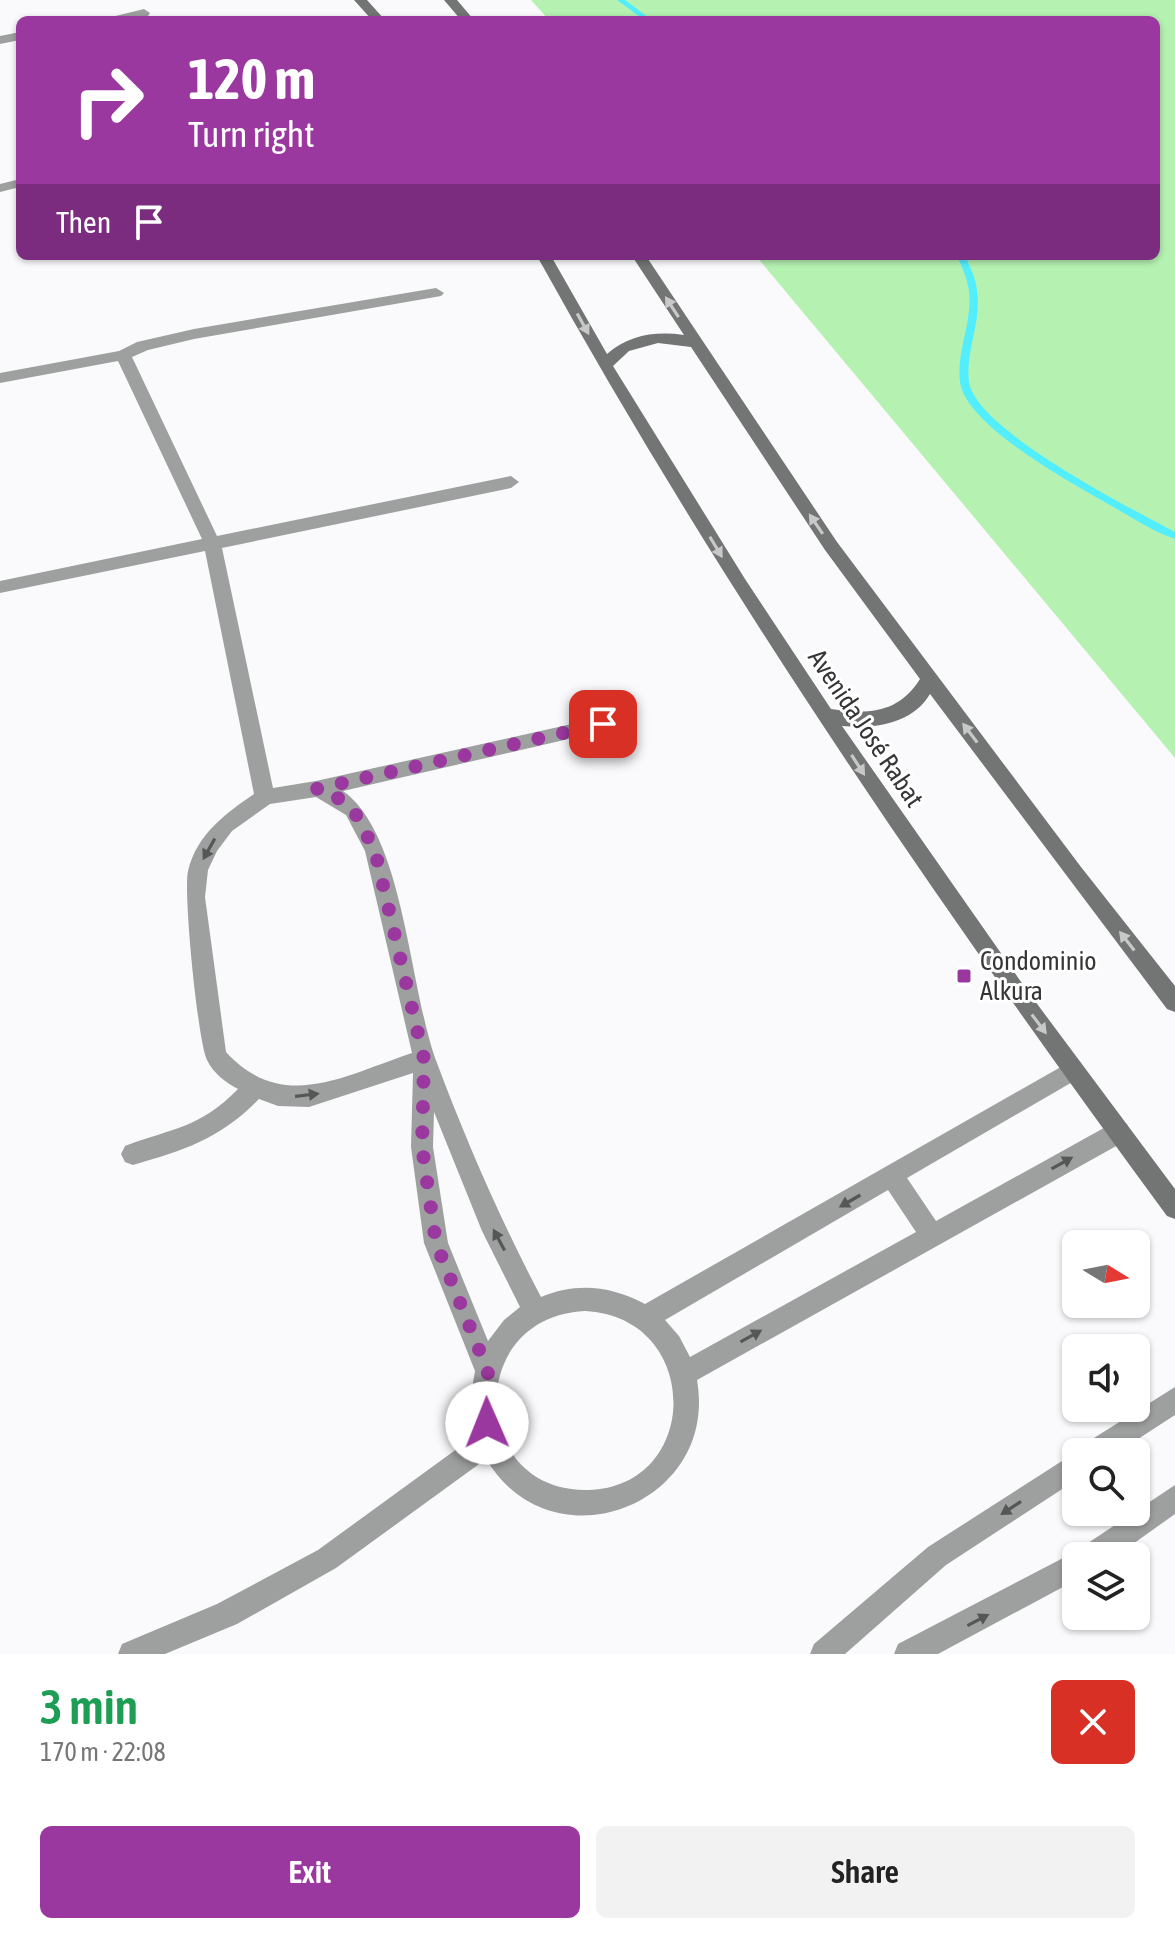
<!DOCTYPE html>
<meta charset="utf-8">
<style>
:root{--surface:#fff;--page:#f2f2f2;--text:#222;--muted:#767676;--accent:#9b389f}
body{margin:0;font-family:"Asap Condensed",sans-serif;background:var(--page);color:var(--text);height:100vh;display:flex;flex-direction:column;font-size:30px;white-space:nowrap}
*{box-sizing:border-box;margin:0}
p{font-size:26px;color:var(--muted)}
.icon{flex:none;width:44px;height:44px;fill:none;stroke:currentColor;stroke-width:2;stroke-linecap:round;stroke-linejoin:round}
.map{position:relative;height:1654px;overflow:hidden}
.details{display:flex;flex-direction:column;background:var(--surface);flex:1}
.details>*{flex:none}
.hud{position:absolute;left:16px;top:16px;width:1144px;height:244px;border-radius:12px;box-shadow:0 2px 6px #0004;background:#9b389f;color:#fff;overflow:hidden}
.needle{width:52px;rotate:100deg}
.buttons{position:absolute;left:1062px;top:1230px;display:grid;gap:16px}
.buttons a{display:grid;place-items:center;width:88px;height:88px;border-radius:12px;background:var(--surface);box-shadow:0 2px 6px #0004;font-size:40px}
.pin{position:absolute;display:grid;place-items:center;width:68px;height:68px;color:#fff;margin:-34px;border-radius:16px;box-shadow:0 4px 12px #0006}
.me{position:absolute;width:88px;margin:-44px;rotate:359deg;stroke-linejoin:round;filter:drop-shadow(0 0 6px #0008)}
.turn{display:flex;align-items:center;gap:28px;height:168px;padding:0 40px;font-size:36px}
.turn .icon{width:104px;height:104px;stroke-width:2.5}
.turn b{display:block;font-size:56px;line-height:68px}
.then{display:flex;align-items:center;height:76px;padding:0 40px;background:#0003;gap:16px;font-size:30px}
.round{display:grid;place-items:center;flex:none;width:84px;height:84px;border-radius:12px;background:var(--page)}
.summary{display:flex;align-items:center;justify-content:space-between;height:136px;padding:0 40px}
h1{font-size:48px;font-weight:600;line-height:60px;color:#1e9e55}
.button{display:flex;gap:16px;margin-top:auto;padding:16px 40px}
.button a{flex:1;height:92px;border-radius:12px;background:var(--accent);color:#fff;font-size:32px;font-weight:600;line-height:92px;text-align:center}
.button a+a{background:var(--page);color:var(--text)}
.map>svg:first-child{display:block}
</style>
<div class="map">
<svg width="1175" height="1654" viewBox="0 0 1175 1654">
<rect width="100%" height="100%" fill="#fafafd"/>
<path fill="#b5f1b1" d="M531 0H1175V758L756 256H1156V20H549Z"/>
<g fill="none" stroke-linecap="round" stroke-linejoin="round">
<path fill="#52eefd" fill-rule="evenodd" d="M617 0H625L652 20H644Z
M957 256H965C970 267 976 278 977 291 982 322 965 351 969 382 976 430 1132 509 1175 532V539C1152 531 1131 517 1110 505 1073 484 966 426 960 382 956 351 973 322 969 291 967 278 962 267 957 256Z"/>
<path fill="#9ea09f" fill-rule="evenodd" d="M144 9 150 13 148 16 99 20Z
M20 32V40L0 44V36Z
M20 179V187L0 192V184Z
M436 288 444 293 441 296 194 339 148 350 132 357 217 536 511 476 519 482 511 488 222 548 273 788 316 781 603 717 610 719 613 724 610 729 603 731 343 791C405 835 409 990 437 1063 467 1143 501 1221 541 1297 577 1282 611 1286 645 1304L1073 1060 1081 1063 1084 1070 1081 1077 907 1178 936 1221 1111 1124 1119 1121 1127 1124 1130 1132 1127 1140 697 1380C719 1505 552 1569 486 1459L336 1568 237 1624 165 1654H118L122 1644 217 1604 318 1550 476 1435 470 1401 475 1371 424 1243 411 1147 413 1073 309 1107 278 1106 259 1099C220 1139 185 1150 133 1165L125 1162 121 1154 125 1146C172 1128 199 1129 238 1089 226 1083 213 1073 207 1060 198 1043 183 891 188 871 197 834 225 814 254 794L205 551 0 593V581L202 539 118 361 0 383V373L119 351 137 342 194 329ZM316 797 346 815 365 851 412 1053C345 1075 283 1114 226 1052L205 897 208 870 217 851 232 831 270 804ZM434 1112 482 1231 520 1307 504 1320 488 1341 448 1243 433 1147ZM888 1190 916 1232 690 1357 679 1336 665 1320ZM585 1311C703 1317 702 1487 588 1490 470 1493 463 1317 585 1311Z
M1175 1387V1415L1118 1452H1082L1086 1443Z
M1076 1452V1480L946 1565 845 1654H810L814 1644 928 1547Z
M1175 1485V1514L1116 1556H1076V1580L938 1654H894L898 1644 1067 1556 1079 1553 1082 1547Z"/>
<path fill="#727574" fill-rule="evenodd" d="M354 0H367L385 20H372Z
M444 0H457L474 20H461Z
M537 256H551L607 354C629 335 655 331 684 335L632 256H646L837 542 1081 867 1175 986V1012L1167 1009 930 694C912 724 875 729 842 726L1026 989 1175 1189V1219L1167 1216C940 907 723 592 537 256ZM658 343 691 347 825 550 920 679C899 713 868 715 831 709L745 579 613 366 629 351Z"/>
</g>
<defs><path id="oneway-solid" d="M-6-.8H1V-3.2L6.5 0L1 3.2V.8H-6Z" transform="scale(2)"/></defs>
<g fill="#c7c8c7">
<use href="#oneway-solid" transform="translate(672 307) rotate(-123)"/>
<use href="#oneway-solid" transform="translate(583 324) rotate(61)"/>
<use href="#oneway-solid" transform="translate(816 524) rotate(-124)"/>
<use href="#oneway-solid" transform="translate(716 547) rotate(59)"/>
<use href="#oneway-solid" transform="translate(970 733) rotate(-127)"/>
<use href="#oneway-solid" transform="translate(858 765) rotate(57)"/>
<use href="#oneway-solid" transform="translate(1127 941) rotate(-128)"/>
<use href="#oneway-solid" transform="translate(1039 1024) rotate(53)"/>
</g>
<g fill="#555656">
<use href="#oneway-solid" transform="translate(209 849) rotate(119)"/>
<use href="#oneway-solid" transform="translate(307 1095) rotate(-7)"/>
<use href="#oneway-solid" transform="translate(1062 1163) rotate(-29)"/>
<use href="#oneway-solid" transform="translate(850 1201) rotate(150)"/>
<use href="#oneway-solid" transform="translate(499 1240) rotate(-118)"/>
<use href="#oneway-solid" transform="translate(751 1336) rotate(-29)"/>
<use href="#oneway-solid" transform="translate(1011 1508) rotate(147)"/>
<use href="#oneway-solid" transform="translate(978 1620) rotate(-28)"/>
</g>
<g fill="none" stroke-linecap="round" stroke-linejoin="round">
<path stroke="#9b389f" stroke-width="14" stroke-dasharray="0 25.2" d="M487 1423 484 1406 488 1372 436 1243 422 1147 424 1059 375 851 353 809 335 796 316 789 603 724"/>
</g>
<rect fill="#9b389f" stroke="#fff" stroke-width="3" x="956" y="968" width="16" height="16" rx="4"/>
<g text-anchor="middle" stroke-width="6" stroke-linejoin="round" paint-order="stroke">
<g font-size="26" fill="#363637" stroke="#fff">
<text transform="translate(866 728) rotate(56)" y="9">Avenida José Rabat</text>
</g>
<g font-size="26" fill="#363637" stroke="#fff" text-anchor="start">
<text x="980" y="970">Condominio<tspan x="980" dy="30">Alkura</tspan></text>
</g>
</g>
</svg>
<div class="buttons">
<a><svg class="needle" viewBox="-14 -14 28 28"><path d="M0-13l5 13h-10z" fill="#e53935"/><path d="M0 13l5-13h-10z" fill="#767676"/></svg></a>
<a><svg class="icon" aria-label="sound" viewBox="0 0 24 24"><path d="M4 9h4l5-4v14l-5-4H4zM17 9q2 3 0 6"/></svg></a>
<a><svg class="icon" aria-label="search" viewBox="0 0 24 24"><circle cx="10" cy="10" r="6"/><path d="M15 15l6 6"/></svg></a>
<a><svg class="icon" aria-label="layers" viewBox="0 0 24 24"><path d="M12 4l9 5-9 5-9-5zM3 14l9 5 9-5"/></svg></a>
</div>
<div class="pin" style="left:603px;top:724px;background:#d93025"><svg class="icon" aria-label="arrive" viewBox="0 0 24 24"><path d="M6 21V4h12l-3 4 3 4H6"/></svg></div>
<svg class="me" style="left:487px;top:1423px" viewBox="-20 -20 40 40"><circle r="19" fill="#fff"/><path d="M0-13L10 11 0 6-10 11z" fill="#9b389f"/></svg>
<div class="hud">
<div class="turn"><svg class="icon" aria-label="right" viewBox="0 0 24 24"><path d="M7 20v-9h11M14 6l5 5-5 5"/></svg><div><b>120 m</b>Turn right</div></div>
<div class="then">Then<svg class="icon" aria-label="arrive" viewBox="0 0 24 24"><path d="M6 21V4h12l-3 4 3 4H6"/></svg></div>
</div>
</div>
<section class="details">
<div class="summary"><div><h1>3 min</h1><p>170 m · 22:08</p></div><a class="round" style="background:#d93025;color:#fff"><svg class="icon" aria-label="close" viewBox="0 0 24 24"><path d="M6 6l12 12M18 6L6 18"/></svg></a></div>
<div class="button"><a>Exit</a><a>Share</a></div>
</section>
